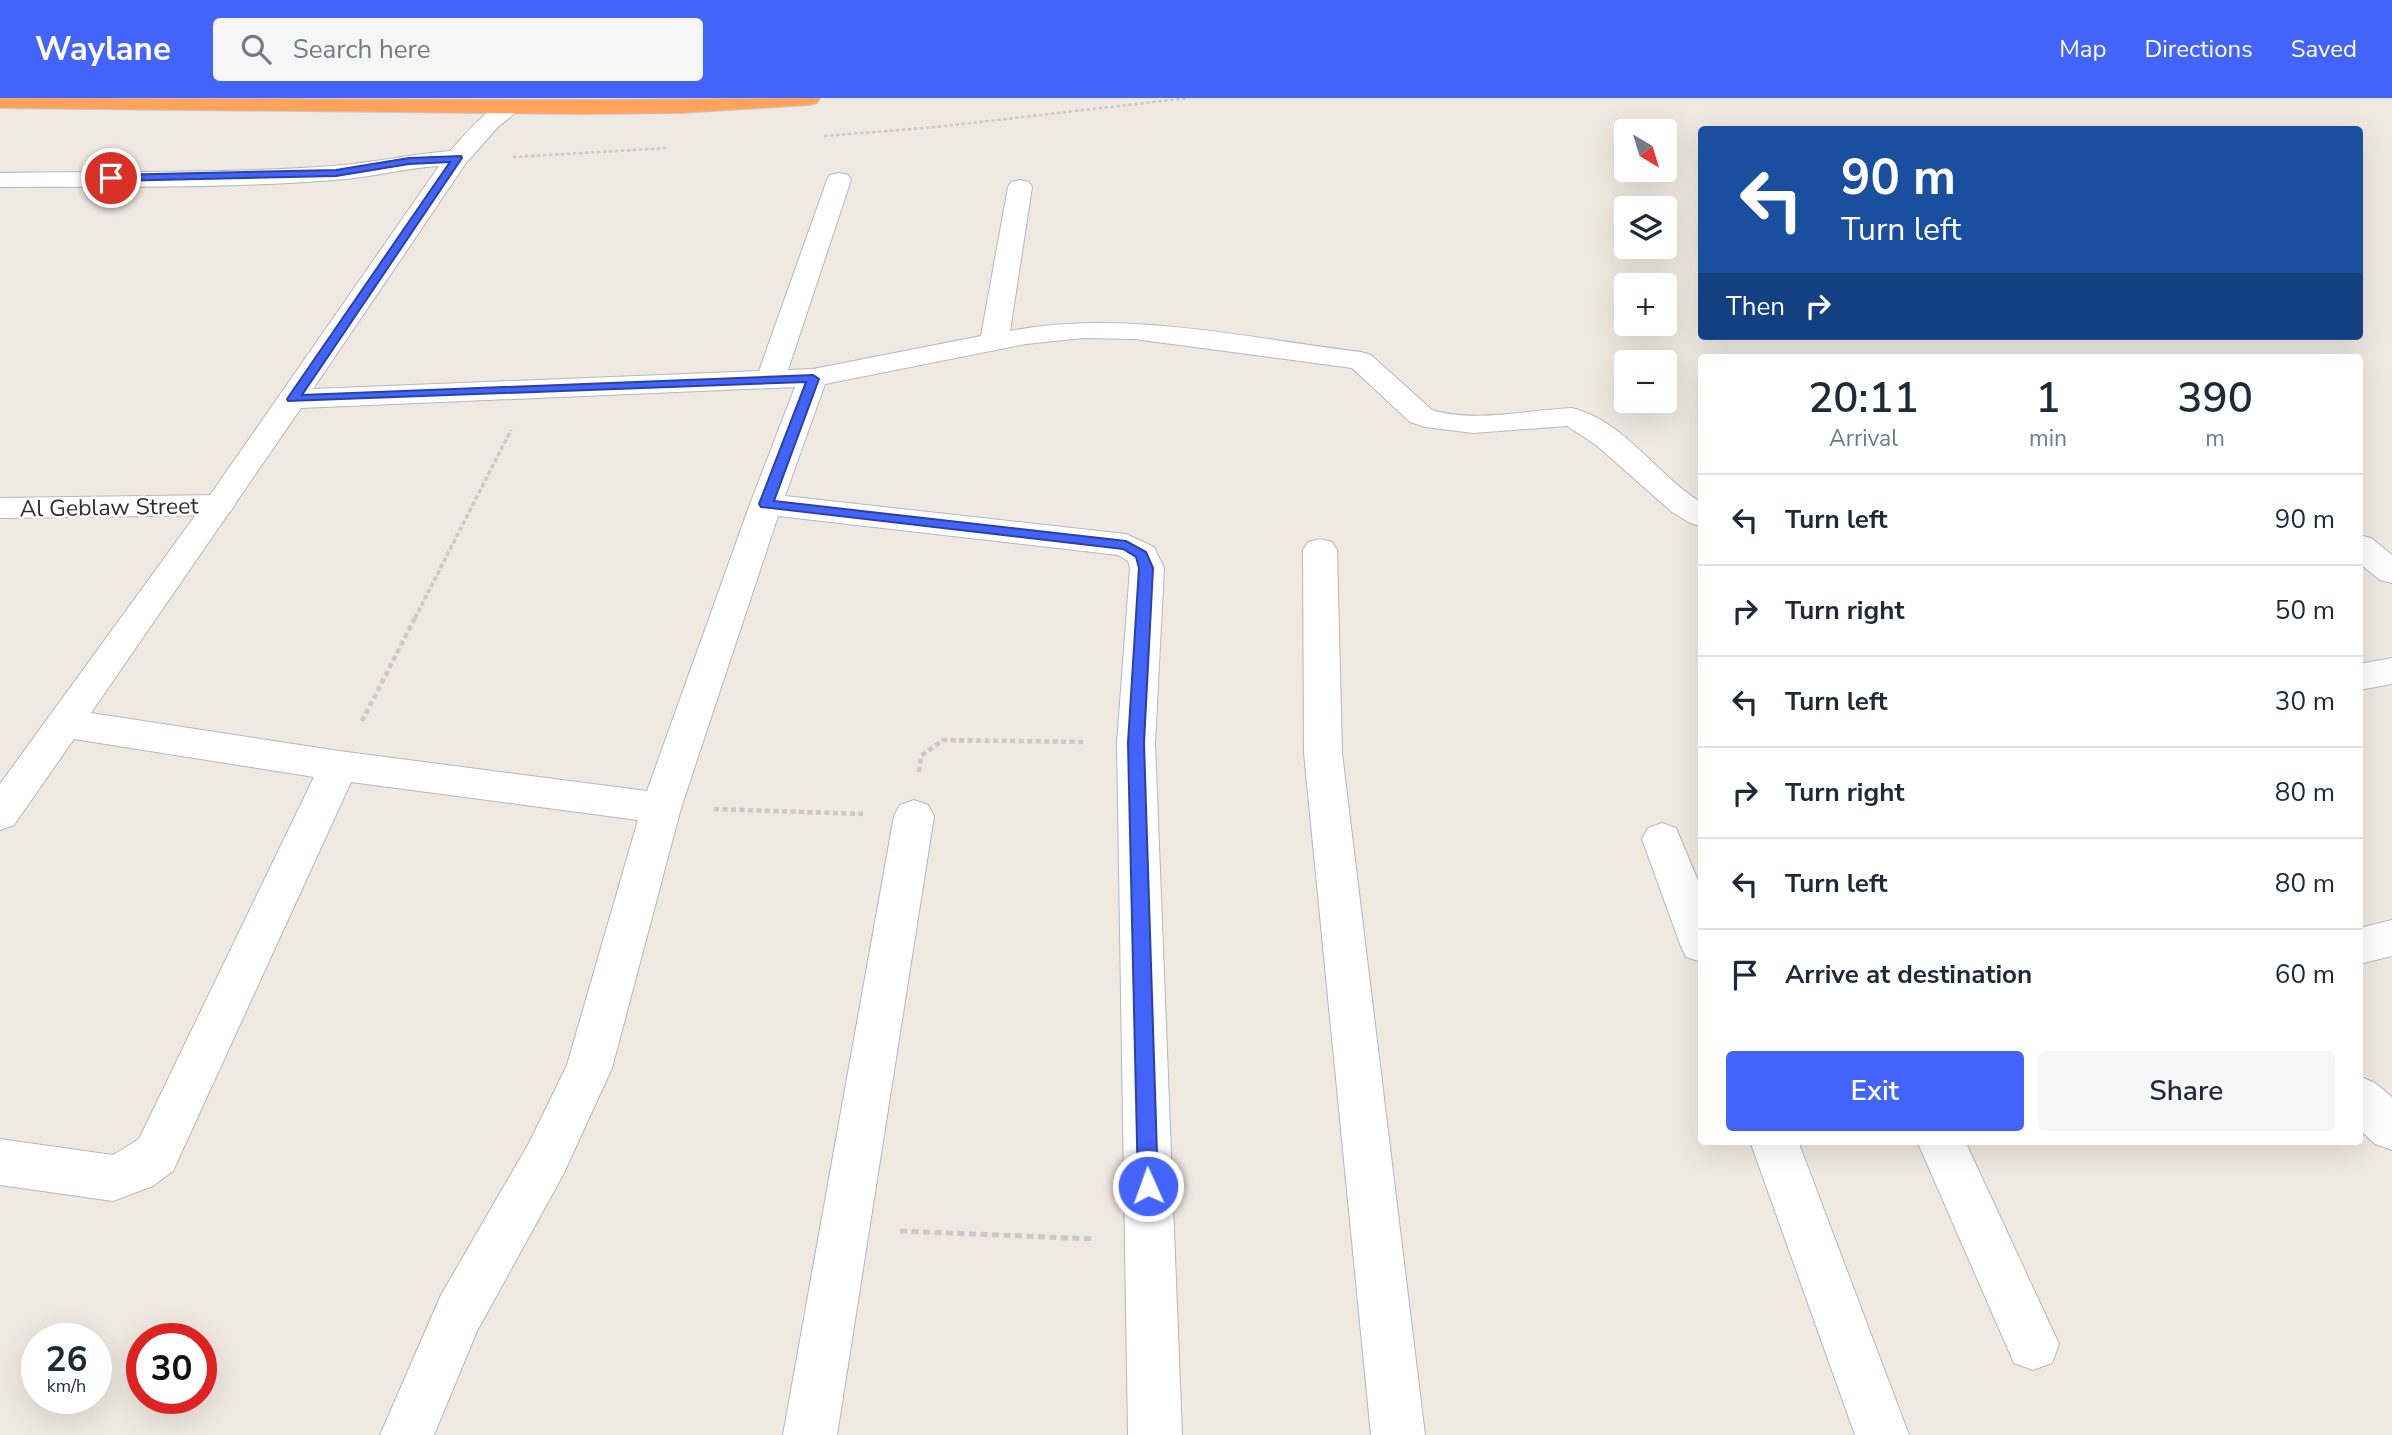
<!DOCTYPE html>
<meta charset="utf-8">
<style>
:root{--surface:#fff;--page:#f6f6f7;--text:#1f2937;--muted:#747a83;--line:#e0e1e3;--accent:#4264fb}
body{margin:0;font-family:"Nunito Sans",sans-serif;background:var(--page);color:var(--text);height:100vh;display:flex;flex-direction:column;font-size:26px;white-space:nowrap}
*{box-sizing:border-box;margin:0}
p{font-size:23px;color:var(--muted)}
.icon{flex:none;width:38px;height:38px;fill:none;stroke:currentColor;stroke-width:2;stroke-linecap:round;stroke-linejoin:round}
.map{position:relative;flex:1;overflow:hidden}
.side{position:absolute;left:1698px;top:256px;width:665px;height:791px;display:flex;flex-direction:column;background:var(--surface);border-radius:7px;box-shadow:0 7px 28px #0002}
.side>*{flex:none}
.banner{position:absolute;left:1698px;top:28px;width:665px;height:214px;border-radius:7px;box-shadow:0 7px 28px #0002;background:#1a4fa0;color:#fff;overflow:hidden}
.needle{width:46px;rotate:142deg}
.buttons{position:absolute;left:1614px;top:21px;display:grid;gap:14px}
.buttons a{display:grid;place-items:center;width:63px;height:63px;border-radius:7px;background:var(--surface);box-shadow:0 7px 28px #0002;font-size:35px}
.speed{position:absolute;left:21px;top:1225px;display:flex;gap:14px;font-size:35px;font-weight:700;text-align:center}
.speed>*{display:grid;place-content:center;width:91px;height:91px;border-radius:50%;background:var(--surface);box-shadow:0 7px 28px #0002;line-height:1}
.speed small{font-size:18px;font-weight:400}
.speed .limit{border:10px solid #d22;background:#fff;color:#111}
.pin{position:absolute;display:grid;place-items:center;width:60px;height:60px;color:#fff;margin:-30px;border:4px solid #fff;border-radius:50%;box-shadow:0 2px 7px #0007}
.me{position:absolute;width:77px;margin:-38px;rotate:358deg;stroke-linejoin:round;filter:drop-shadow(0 0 5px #0008)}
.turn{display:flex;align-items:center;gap:24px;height:147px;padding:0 28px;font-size:32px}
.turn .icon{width:91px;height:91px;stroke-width:2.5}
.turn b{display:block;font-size:49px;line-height:60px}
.then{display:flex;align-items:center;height:66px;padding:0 28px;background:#0003;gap:14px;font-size:26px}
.eta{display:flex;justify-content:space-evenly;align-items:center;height:119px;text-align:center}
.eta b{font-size:42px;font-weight:600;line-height:49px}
.button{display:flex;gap:14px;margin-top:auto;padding:14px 28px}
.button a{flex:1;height:80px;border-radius:7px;background:var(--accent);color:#fff;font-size:28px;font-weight:600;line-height:80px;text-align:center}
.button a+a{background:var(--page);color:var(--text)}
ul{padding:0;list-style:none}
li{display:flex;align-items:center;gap:21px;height:91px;padding:0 28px;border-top:2px solid var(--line)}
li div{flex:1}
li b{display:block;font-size:26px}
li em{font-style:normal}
header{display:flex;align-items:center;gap:42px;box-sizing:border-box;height:98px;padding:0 35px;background:var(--accent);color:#fff}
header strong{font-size:33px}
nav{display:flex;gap:38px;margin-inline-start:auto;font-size:24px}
.search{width:490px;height:63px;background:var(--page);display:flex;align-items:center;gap:18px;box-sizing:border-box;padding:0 24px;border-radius:7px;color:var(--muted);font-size:26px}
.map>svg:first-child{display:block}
</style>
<header>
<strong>Waylane</strong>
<div class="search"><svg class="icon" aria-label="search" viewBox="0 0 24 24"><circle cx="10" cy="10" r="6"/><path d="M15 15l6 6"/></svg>Search here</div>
<nav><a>Map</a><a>Directions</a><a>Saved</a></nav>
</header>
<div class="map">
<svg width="2392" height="1337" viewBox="0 0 2392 1337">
<rect width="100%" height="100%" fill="#efe9e1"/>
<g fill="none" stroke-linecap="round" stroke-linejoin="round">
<g stroke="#b4b7c1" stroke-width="2">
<path id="street" d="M511 2 519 4 522 9 497 30 466 65 313 291 759 273 827 82 830 77 839 75 848 77 851 82 788 272 813 271 981 238 1008 89 1011 84 1020 82 1029 84 1032 89 1010 233C1123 211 1247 240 1361 254L1371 257 1432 312C1475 325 1528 312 1572 310 1625 323 1656 377 1701 404V428L1690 425 1672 414 1596 347 1567 328 1473 335 1425 329 1410 324 1352 270 1134 241 1083 240 1026 246 825 286 785 398 1126 436 1154 449 1164 470 1155 645 1182 1337H1128L1117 645 1130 470 1128 463 1118 457 778 418 681 710 612 970 563 1077 477 1233 434 1337H380L441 1197 529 1045 567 967 638 722 351 684 173 1073 153 1088 113 1103 0 1087V1041L113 1057 139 1041 314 679 74 641 14 727 0 732V686L208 400 439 68C404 70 369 80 333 82 223 91 111 88 0 89V75C111 73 223 76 333 68 372 65 411 56 450 53 467 35 486 9 511 2ZM795 289 750 406 647 693 339 653 91 615 301 310Z
M2359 437 2371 440 2392 457V485L2380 482 2359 465Z
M1320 441 1332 444 1337 452 1342 655 1425 1337H1371L1304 655 1303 452 1308 444Z
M2392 560V586L2359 592V566Z
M914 702 928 707 934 718 837 1337H783L894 718 900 707Z
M1662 725 1676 730 1701 790V864L1686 859 1680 846 1642 741 1648 730Z
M2392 822V858L2359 866V830Z
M2359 978 2375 985 2392 999V1052L2375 1046 2359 1031Z
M1750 1043H1798L1909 1337H1855Z
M1917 1043H1965L2059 1246 2052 1265 2033 1272 2014 1265Z"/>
</g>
<g stroke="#b4b7c1" stroke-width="2">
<path id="secondary" d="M219 397 230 400 235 407 230 414 219 417 0 420V400Z"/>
</g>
<g stroke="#c9c9c9" stroke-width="2">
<path id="highway" d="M0 0 585 2 820 0 817 5 809 7 680 15 585 16 0 10Z"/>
</g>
<path stroke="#c9c9c9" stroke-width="2.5" stroke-dasharray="3.5 2.5" stroke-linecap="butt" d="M824 38 936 29 1188 0
M513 59 668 50"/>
<path stroke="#c9c9c9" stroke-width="3.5" stroke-dasharray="4.5 2.5" stroke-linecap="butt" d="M415 520 511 332"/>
<path stroke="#c9c9c9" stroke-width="4.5" stroke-dasharray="5 3.5" stroke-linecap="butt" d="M362 623 416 518
M919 674 921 658 943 642 1086 644
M714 711 863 716"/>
<path stroke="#c9c9c9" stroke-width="5" stroke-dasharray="7 4.5" stroke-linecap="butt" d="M900 1133 1094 1141"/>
<use href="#street" fill="#fff" fill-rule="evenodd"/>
<use href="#secondary" fill="#fff" fill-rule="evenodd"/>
<use href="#highway" fill="#ffa35c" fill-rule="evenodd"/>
</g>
<path fill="#4264fb" stroke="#2b41a3" stroke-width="2" d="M461 58 462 60 302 297 813 277 819 281 774 403 1126 443 1146 454 1153 470 1144 645 1158 1088 1155 1095 1148 1098 1141 1095 1138 1088 1128 645 1139 470 1136 459 1123 451 761 409 759 406 806 284 288 303 287 301 450 64 409 66 336 78 111 83 106 80 111 77 336 72 409 60Z"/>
<g text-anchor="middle" stroke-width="5" stroke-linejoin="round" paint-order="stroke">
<g font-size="23" fill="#2e2e2e" stroke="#fff">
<text transform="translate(109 409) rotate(-1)" y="8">Al Geblaw Street</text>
</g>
</g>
</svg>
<div class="buttons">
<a><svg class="needle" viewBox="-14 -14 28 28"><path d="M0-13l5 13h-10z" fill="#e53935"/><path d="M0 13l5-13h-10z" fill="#747a83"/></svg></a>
<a><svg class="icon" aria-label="layers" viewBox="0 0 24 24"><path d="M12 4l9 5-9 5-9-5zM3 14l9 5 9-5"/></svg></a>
<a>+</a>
<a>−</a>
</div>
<div class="speed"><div>26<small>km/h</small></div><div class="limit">30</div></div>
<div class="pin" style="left:111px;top:80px;background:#d93025"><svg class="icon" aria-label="arrive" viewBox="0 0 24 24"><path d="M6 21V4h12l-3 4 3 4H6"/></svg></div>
<svg class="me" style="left:1148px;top:1088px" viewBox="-20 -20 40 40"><circle r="17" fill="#4264fb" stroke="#fff" stroke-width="3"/><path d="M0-11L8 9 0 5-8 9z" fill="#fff"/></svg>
<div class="banner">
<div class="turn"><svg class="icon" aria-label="left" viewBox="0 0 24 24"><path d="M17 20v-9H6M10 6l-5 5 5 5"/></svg><div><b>90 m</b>Turn left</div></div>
<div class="then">Then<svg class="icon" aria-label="right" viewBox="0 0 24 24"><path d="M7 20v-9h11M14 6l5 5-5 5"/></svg></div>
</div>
<section class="side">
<div class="eta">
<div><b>20:11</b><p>Arrival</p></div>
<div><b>1</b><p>min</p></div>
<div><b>390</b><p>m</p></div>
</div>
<ul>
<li><svg class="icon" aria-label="left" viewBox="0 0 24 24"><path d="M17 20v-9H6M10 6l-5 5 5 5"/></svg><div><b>Turn left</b></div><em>90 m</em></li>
<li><svg class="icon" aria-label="right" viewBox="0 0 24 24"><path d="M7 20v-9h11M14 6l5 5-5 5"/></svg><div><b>Turn right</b></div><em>50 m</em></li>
<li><svg class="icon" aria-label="left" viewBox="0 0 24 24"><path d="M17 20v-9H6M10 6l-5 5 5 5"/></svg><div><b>Turn left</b></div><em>30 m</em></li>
<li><svg class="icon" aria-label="right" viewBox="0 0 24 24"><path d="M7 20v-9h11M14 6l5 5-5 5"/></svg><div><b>Turn right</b></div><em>80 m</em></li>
<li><svg class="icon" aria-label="left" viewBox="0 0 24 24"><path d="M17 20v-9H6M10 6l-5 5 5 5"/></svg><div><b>Turn left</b></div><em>80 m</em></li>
<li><svg class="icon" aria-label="arrive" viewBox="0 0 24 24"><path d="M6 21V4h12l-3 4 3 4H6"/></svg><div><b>Arrive at destination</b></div><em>60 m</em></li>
</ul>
<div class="button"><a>Exit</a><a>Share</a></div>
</section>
</div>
